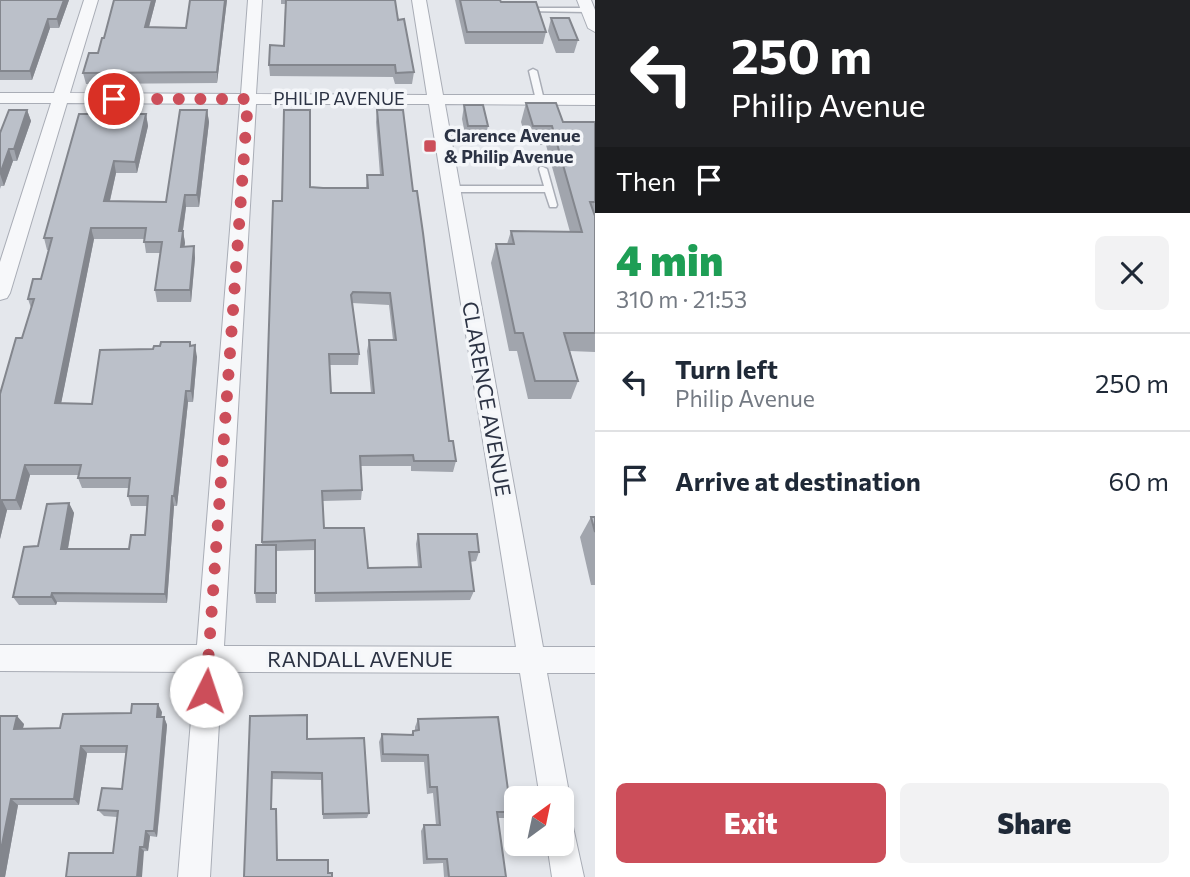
<!DOCTYPE html>
<meta charset="utf-8">
<style>
:root{--surface:#fff;--page:#f2f2f3;--text:#1f2937;--muted:#747a83;--line:#e0e1e3;--accent:#cc4e5a}
body{margin:0;font-family:Commissioner,sans-serif;background:var(--page);color:var(--text);height:100vh;display:flex;flex-direction:column;font-size:26px;white-space:nowrap}
*{box-sizing:border-box;margin:0}
p{font-size:23px;color:var(--muted)}
.icon{flex:none;width:38px;height:38px;fill:none;stroke:currentColor;stroke-width:2;stroke-linecap:round;stroke-linejoin:round}
.map{position:relative;flex:1;overflow:hidden}
.sheet{display:flex;flex-direction:column;background:var(--surface);width:595px}
.sheet>*{flex:none}
.banner{background:#202124;color:#fff;overflow:hidden}
.needle{width:46px;rotate:33deg}
.controls{position:absolute;left:504px;top:786px;display:grid;gap:14px}
.controls a{display:grid;place-items:center;width:70px;height:70px;border-radius:10px;background:var(--surface);box-shadow:0 4px 10px #0003;font-size:35px}
.pin{position:absolute;display:grid;place-items:center;width:60px;height:60px;color:#fff;margin:-30px;border:4px solid #fff;border-radius:50%;box-shadow:0 2px 7px #0007}
.me{position:absolute;width:77px;margin:-38px;rotate:4deg;stroke-linejoin:round;filter:drop-shadow(0 0 5px #0008)}
.turn{display:flex;align-items:center;gap:24px;height:147px;padding:0 21px;font-size:32px}
.turn .icon{width:91px;height:91px;stroke-width:2.5}
.turn b{display:block;font-size:49px;line-height:60px}
.then{display:flex;align-items:center;height:66px;padding:0 21px;background:#0003;gap:14px;font-size:26px}
.round{display:grid;place-items:center;flex:none;width:74px;height:74px;border-radius:10px;background:var(--page)}
.overview{display:flex;align-items:center;justify-content:space-between;height:119px;padding:0 21px}
h1{font-size:42px;font-weight:800;line-height:52px;color:#1e9e55}
.cta{display:flex;gap:14px;margin-top:auto;padding:14px 21px}
.cta a{flex:1;height:80px;border-radius:10px;background:var(--accent);color:#fff;font-size:28px;font-weight:800;line-height:80px;text-align:center}
.cta a+a{background:var(--page);color:var(--text)}
ul{padding:0;list-style:none}
li{display:flex;align-items:center;gap:21px;height:98px;padding:0 21px;border-top:2px solid var(--line)}
li div{flex:1}
li b{display:block;font-size:26px}
li em{font-style:normal}
main{display:flex;flex:1;min-height:0}
.map>svg:first-child{display:block}
</style>
<main>
<div class="map">
<svg width="595" height="877" viewBox="0 0 595 877">
<rect width="100%" height="100%" fill="#e4e7ec"/>
<g fill="none" stroke-linecap="round" stroke-linejoin="round">
<g stroke="#a9adb6" stroke-width="3">
<path id="service" d="M526 8H588L591 10 588 12 524 11 523 10Z
M533 69 537 71 544 100 543 102 536 100 529 71Z
M540 167H543L547 169 557 205 556 207H550L545 192H451L447 189 451 186H544L539 169Z"/>
</g>
<g stroke="#a9adb6" stroke-width="2">
<path id="minor" d="M84 0H98L70 93 241 94 248 0H262L256 94 427 95 412 0H426L443 95H595V105L445 104 543 647H595V673H547L570 798 566 809 562 810V798H540L520 673 222 672 210 877H178L195 672 0 671V645H197L240 104 67 103 10 293 7 298 0 300V262L51 103H0V93H54ZM256 104H429L516 647 224 646Z
M577 0H591L595 10V32L588 28Z
M562 823 573 827 584 877H552L547 844H562Z"/>
</g>
<use href="#service" fill="#f7f8fa" fill-rule="evenodd"/>
<use href="#minor" fill="#f7f8fa" fill-rule="evenodd"/>
</g>
<path fill="#a1a5ad" fill-rule="evenodd" d="M0 0H69L59 28H50L32 80H0Z
M114 0H156L149 27 186 28 190 0H227L217 83 86 84 83 73 98 53 104 38Z
M281 0H395L398 20 414 72 412 84H395L393 77 270 76 269 65 284 46 285 8V4H281Z
M455 0H500L501 2 546 32 543 44H465Z
M551 18 578 40 574 53H556L548 31Z
M526 103 563 122H595V352L570 351 578 381 571 399H528L517 351H509L491 263 496 244H507L511 231 570 232 546 145H528L521 122Z
M464 105 488 126 485 139H466L462 119Z
M27 110 31 121 17 161H13L4 186H1L0 189V133Z
M207 110 209 122 199 207H186L183 231 185 243 184 247 194 246 195 258 191 302H157L155 290 160 253H146L144 239H94L61 403 92 404 153 349 191 346 197 357 193 402H188L177 506H174L167 603 57 602 56 605H19L13 597 38 546 69 503 74 513 68 549H129L145 535 147 506H131L128 496 129 488H82L78 478 79 475H30L21 510H7L0 539V394L22 338 31 308 28 299 41 279 49 250H47L44 238 146 114 148 126 137 173H116L110 201 166 202Z
M377 110 413 191 449 441 456 461 453 472 411 471V466H360L362 490 361 500 323 501 324 528 368 568 418 567 416 544 418 534 479 552 476 561 470 562 474 591 470 600 315 602 314 550 276 551V603H256L255 593 262 545 273 201H282L310 187 366 188 367 175H380L376 122ZM352 303 389 305 393 340H369L367 351 371 393H331L330 365H358L359 354Z
M591 517H595V585H591L580 537Z
M162 712 161 717H164L167 725 160 810 157 837 150 836 148 851 113 853 117 817 104 816 98 810 122 789 126 753H87L79 805H18L5 877 0 716 24 724 23 728H60L131 713Z
M250 716 307 739 369 813 367 818 323 819 321 780 272 779V809L244 877Z
M418 719 511 812 506 818H498L506 877H444L443 863 423 864 421 831 424 825H436L433 793 427 794 424 762H381L379 742 382 734 411 735 413 731 415 730V727Z"/>
<path fill="#83868d" d="M64 0H69L59 28 57 19Z
M152 0H156L146 38 145 27Z
M225 0H227L217 83V72Z
M48 19 50 28 32 80 30 71Z
M27 110 31 121 17 161 14 149Z
M207 110 209 122 199 207 197 195Z
M146 114 148 126 137 173 135 162Z
M9 149 13 161 4 186 0 174Z
M114 161 116 173 107 213 104 201Z
M185 195 186 207 181 243 179 231Z
M91 228 94 239 59 414 55 403Z
M183 231 185 243 183 258 181 247Z
M194 246 195 258 191 302 190 290Z
M195 345 197 357 193 402 191 391Z
M186 391 188 402 177 506 174 496Z
M25 465 30 475 21 510 16 500Z
M172 496 174 506 167 603 165 594Z
M2 500 7 510 0 539V507Z
M69 503 74 513 66 559 61 549Z
M52 593 57 602 56 605 51 597Z
M158 704 162 712 160 725 157 717Z
M17 716 24 724 21 736 14 729Z
M164 717 167 725 157 837 154 831Z
M81 746 87 753 79 805 74 799Z
M11 799 18 805 5 877H0V855Z
M146 831 150 836 148 851 144 847Z
M140 847 144 851 142 877H137Z"/>
<path fill="#bbc0c9" stroke="#83868d" stroke-width="2" fill-rule="evenodd" d="M0 0H64L57 19H48L30 71H0Z
M114 0H152L145 27 186 28 190 0H225L217 72 83 73 89 53H98L102 38H104Z
M286 0H395L398 20 404 19 414 72 396 73 395 65H269L270 45 284 46Z
M460 0H500L501 2H536L546 32H467Z
M551 18H569L578 40H559Z
M526 103H556L563 122H595V202H590L595 216V333H564L578 381H535L523 333H515L496 244H514L511 231 582 232 552 126H533Z
M464 105H483L488 126H468Z
M9 110H27L14 149H9L0 174V133Z
M180 110H207L197 195H185L179 231H183L181 247 194 246 190 290H155L162 242H144L146 228H91L55 403 92 404 100 350 153 349 154 346H160L161 342H190V346L195 345 191 391H186L174 496H172L165 594 52 593 51 597H13L24 547 38 546 47 504 69 503 61 549H129L131 535H145L148 496H128L130 478H78L81 465H25L16 500H2L0 507V394L16 338H22L34 299H28L33 279H41L52 238H44L79 114H146L135 162 114 161 104 201 166 202Z
M284 110H310V187L323 188H368L367 175H383L377 110H403L413 191H417L423 233 449 441H453L456 461H414L413 455 360 456 362 490 322 491 324 528H364L368 568 421 567 418 534H477L479 552H469L474 591 315 593V540L262 542 273 201H282ZM353 292 390 293 396 340H369L374 393H331L329 354H359L351 295Z
M591 517H595V532Z
M256 545H276V593H255Z
M132 704H158L157 717H164L154 831H146L144 847H140L137 877H66L69 853H113L118 811 98 810 102 788 122 789 127 746H81L74 799H11L0 855V716H17L14 729 60 728 63 714 131 713Z
M307 715V739L364 738 369 813 323 814 322 773 272 772 271 809H276L277 860H328V873H332V877H244L250 716Z
M498 717 511 812H497L506 877H449L447 859H427L424 825H440L437 787H430L428 755 383 754 382 734 413 735V731L419 730 418 719Z"/>
<g fill="none" stroke-linecap="round" stroke-linejoin="round">
<path stroke="#cc4e5a" stroke-width="12" stroke-dasharray="0 21.6" d="M114 99H248L206 691"/>
</g>
<rect fill="#cc4e5a" stroke="#f4f6f9" stroke-width="2.5" x="423" y="139" width="14" height="14" rx="3.5"/>
<g text-anchor="middle" stroke-width="7" stroke-linejoin="round" paint-order="stroke">
<g font-size="18" fill="#2c3344" stroke="#f4f6f9">
<text x="339" y="105">PHILIP AVENUE</text>
</g>
<g font-size="18" font-weight="bold" fill="#2c3344" stroke="#f4f6f9" text-anchor="start">
<text x="444" y="142">Clarence Avenue<tspan x="444" dy="21">&amp; Philip Avenue</tspan></text>
</g>
<g font-size="21" fill="#2c3344" stroke="#f4f6f9">
<text transform="translate(486 399) rotate(80)" y="7">CLARENCE AVENUE</text>
<text x="360" y="667">RANDALL AVENUE</text>
</g>
</g>
</svg>
<div class="controls">
<a><svg class="needle" viewBox="-14 -14 28 28"><path d="M0-13l5 13h-10z" fill="#e53935"/><path d="M0 13l5-13h-10z" fill="#747a83"/></svg></a>
</div>
<div class="pin" style="left:114px;top:99px;background:#d93025"><svg class="icon" aria-label="arrive" viewBox="0 0 24 24"><path d="M6 21V4h12l-3 4 3 4H6"/></svg></div>
<svg class="me" style="left:206px;top:691px" viewBox="-20 -20 40 40"><circle r="19" fill="#fff"/><path d="M0-13L10 11 0 6-10 11z" fill="#cc4e5a"/></svg>
</div>
<section class="sheet">
<div class="banner">
<div class="turn"><svg class="icon" aria-label="left" viewBox="0 0 24 24"><path d="M17 20v-9H6M10 6l-5 5 5 5"/></svg><div><b>250 m</b>Philip Avenue</div></div>
<div class="then">Then<svg class="icon" aria-label="arrive" viewBox="0 0 24 24"><path d="M6 21V4h12l-3 4 3 4H6"/></svg></div>
</div>
<div class="overview"><div><h1>4 min</h1><p>310 m · 21:53</p></div><a class="round"><svg class="icon" aria-label="close" viewBox="0 0 24 24"><path d="M6 6l12 12M18 6L6 18"/></svg></a></div>
<ul>
<li><svg class="icon" aria-label="left" viewBox="0 0 24 24"><path d="M17 20v-9H6M10 6l-5 5 5 5"/></svg><div><b>Turn left</b><p>Philip Avenue</p></div><em>250 m</em></li>
<li><svg class="icon" aria-label="arrive" viewBox="0 0 24 24"><path d="M6 21V4h12l-3 4 3 4H6"/></svg><div><b>Arrive at destination</b></div><em>60 m</em></li>
</ul>
<div class="cta"><a>Exit</a><a>Share</a></div>
</section>
</main>
